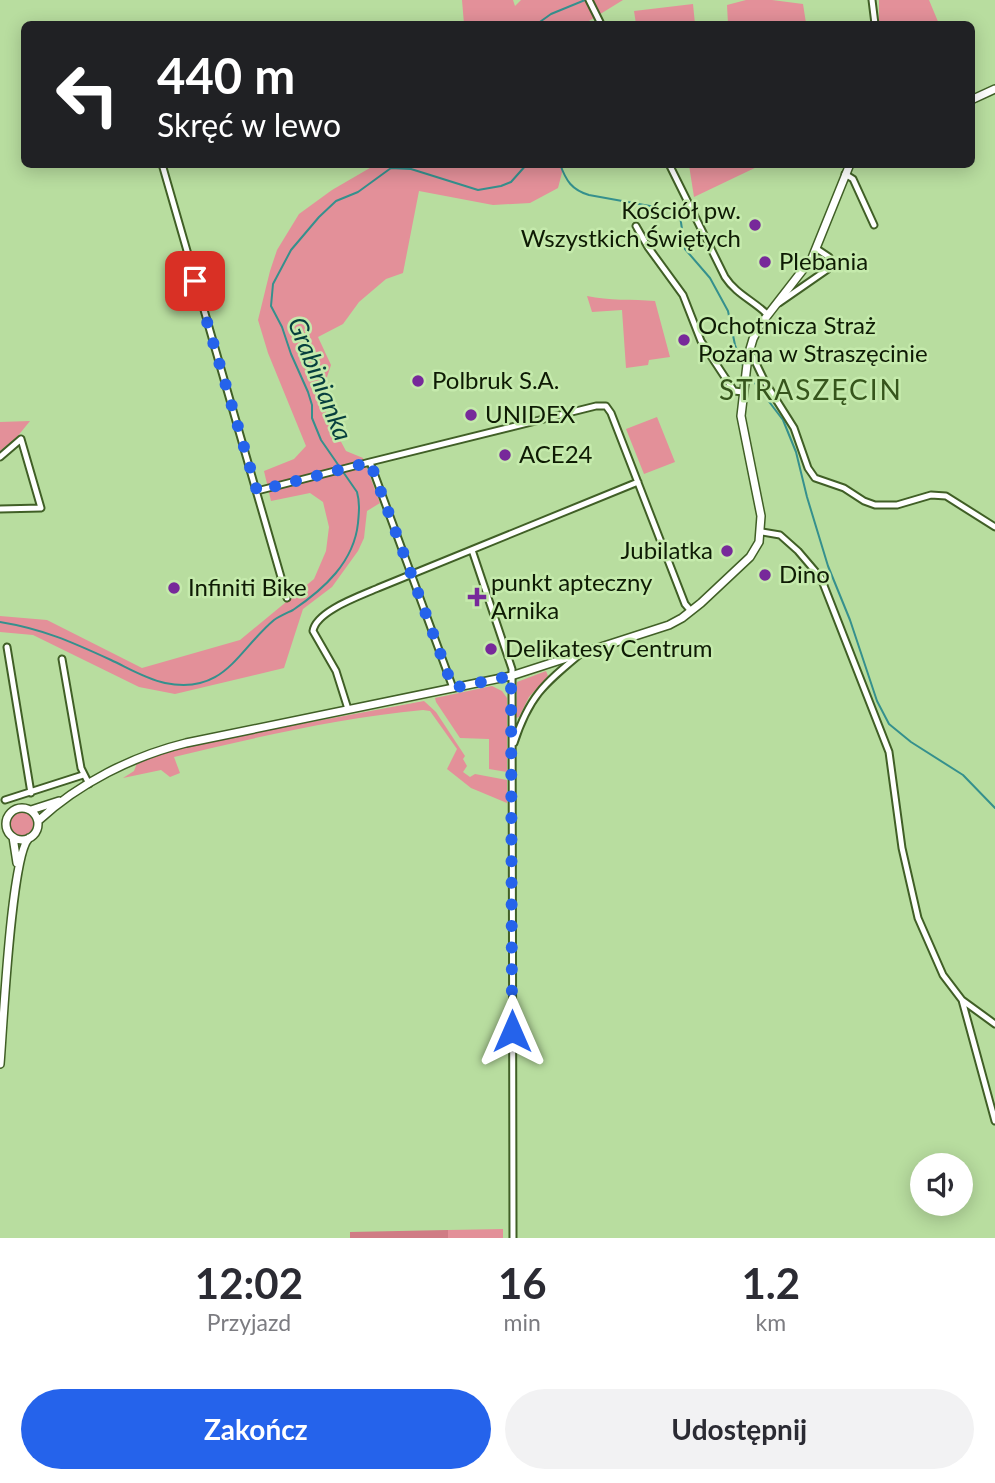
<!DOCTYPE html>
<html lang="pl">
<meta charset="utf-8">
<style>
:root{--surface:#fff;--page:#f2f2f3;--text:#2b2b33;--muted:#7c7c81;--accent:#2563eb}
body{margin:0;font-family:Lato,sans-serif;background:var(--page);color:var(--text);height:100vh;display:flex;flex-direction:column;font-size:26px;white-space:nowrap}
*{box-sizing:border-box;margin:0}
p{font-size:23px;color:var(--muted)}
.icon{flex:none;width:38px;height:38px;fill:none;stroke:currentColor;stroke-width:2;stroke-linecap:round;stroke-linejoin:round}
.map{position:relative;height:1238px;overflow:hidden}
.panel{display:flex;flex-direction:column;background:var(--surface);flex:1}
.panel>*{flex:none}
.guide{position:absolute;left:21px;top:21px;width:954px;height:147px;border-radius:10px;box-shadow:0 4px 18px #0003;background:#202124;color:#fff;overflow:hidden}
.tools{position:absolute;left:910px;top:1153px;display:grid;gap:14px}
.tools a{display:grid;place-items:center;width:63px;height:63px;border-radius:50%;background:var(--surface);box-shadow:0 4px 18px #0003;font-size:35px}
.pin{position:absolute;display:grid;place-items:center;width:60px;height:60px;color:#fff;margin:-30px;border-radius:14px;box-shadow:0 4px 10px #0006}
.me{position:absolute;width:77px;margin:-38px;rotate:0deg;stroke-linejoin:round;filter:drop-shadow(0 0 5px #0008)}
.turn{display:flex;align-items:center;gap:24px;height:147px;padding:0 21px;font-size:32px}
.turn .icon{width:91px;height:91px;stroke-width:2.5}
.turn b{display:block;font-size:49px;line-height:60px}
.eta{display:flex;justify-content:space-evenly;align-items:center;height:119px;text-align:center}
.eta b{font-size:42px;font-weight:700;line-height:49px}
.primary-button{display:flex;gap:14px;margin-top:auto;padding:14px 21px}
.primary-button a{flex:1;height:80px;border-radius:42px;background:var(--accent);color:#fff;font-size:28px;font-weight:700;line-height:80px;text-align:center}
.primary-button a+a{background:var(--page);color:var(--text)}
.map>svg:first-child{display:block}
</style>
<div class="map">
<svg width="995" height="1238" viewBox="0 0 995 1238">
<rect width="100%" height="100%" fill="#b8dd9f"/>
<path fill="#e39099" d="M462 0H513L515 6 521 0H623L584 24H464Z
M746 0H772L803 4 806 23 813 24H728L727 5Z
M879 0H929L939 24H879Z
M693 4 695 24H636L634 11Z
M375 165H564L558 188 530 203 493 205 419 191 403 273 386 279 359 302 343 324 318 337 331 365 320 398 331 423 346 451 363 458 380 503 367 511 364 538 358 551 332 587 303 609 284 668 175 694 139 687 33 635 0 632V616L47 620 142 668 240 640 314 579 326 551 329 527 323 502 310 493 271 501 264 471 294 459 306 446 268 353 258 320 270 271 277 250 299 214 332 190Z
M689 165V164L761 165 694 197Z
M587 296C609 301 632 299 655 301L670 357 649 360 648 365 626 368 622 310 592 312Z
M657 417 675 462 644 474 626 429Z
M30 421 17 437 0 451V422Z
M546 671 548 676 529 697 519 717 516 718 517 682Z
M492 686 502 691 507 698V772L489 769V739L460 738 436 702 435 698Z
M424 701 436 712 465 756 463 759 467 766 463 772 470 777 475 774 507 780V803L471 788 447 769 457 749 430 711 423 710C339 718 257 737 174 757L180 773 170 777 161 770 123 778 134 771 137 763 188 745Z
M9 824a12 12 0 1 1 24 0a12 12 0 1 1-24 0Z
M503 1229V1238H448V1230Z"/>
<path fill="#d07c85" d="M448 1230V1238H350V1232Z"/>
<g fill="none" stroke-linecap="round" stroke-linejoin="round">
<path stroke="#35908d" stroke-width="2" d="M537 24 551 14 585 0
M560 164C566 181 572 190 589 195L672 210 680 216 685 249 710 278 728 311 735 345 743 366
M748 374 783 420 796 452 807 497 828 566 850 620 877 701 889 724 911 742 963 775 995 808
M0 622C43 629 72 642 111 660 128 668 146 679 165 683 225 695 237 651 274 620 280 616 287 613 293 610 324 589 354 562 358 523 359 512 360 503 357 492L321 440 312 418V405L308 392 291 354 282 327 271 306 273 284 291 250 319 217 336 201 358 192 391 168 411 169 478 190 501 186 511 182 527 164"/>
<g stroke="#405f26" stroke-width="9">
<path id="street" d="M589 0 601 24
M872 0 875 24
M162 164 287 598
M669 164 725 277C736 294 754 301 768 315
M845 174 853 179 874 225
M636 226 648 247 683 295 701 341 734 391 743 392
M779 303 828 269 829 257 817 249
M748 356 753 357 765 382 794 428 808 468 815 478 844 488 864 501 875 505H897L931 495 946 496 995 527
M0 457 21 439 41 508 0 509
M370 462 596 406H606L611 413 685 604 691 611
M257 491 370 462 453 688
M762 532 780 535 798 551 821 578 889 752 902 848 918 918 943 975 962 1000 995 1024
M472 550 512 669 513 1238
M7 647 31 793
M62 659 81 768 89 784
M348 709 336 671 313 631C316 611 360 596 378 588L638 482
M514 743C529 697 543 685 579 655
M5 800 83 775
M962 1000 995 1121"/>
</g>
<g stroke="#405f26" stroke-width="10">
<path id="secondary" d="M971 100 995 89
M6 824a16 16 0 1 1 32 0a16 16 0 1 1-32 0Z
M31 810 59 801
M38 821C79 783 133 756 186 743L511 676 669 625 682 618 701 603 750 557 759 542 761 516 741 416 748 356 753 339 760 325 812 258 850 164
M13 837 17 863
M0 1064C3 1029 11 855 29 838"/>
</g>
<use href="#street" stroke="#fff" stroke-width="5"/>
<use href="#secondary" stroke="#fff" stroke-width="7"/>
</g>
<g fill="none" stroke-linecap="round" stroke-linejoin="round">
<path stroke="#2563eb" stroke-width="12" stroke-dasharray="0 21.6" d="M195 281 257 491 370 462 453 688 511 676 512 1031"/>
</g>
<g fill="#77299a" stroke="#c5eaac" stroke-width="2.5">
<circle cx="755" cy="225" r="7"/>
<circle cx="765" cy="262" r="7"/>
<circle cx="684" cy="340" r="7"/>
<circle cx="418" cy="381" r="7"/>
<circle cx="471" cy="415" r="7"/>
<circle cx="505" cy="455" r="7"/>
<circle cx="727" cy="551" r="7"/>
<circle cx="765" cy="575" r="7"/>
<circle cx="174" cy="588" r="7"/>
<path d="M473.5 586.5h7v7h7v7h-7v7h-7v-7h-7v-7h7z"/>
<circle cx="491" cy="649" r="7"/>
</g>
<g text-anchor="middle" stroke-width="5" stroke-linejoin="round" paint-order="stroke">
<g font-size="24" fill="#0e1b04" stroke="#c5eaac" text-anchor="start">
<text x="741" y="219" text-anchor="end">Kościół pw.<tspan x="741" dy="28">Wszystkich Świętych</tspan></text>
<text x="779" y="270">Plebania</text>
<text x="698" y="334">Ochotnicza Straż<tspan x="698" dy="28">Pożana w Straszęcinie</tspan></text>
<text x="432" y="389">Polbruk S.A.</text>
<text x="485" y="423">UNIDEX</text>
<text x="519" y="463">ACE24</text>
<text x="713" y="559" text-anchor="end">Jubilatka</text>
<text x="779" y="583">Dino</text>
<text x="491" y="591">punkt apteczny<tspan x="491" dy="28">Arnika</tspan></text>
<text x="188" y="596">Infiniti Bike</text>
<text x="505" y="657">Delikatesy Centrum</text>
</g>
<g font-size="26" font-style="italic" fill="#063f3e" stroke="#c5eaac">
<text transform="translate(320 379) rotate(68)" y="9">Grabinianka</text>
</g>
<g font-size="28" letter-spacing="2" fill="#36551c" stroke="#c5eaac">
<text x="811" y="400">STRASZĘCIN</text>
</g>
</g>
</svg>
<div class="tools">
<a><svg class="icon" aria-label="sound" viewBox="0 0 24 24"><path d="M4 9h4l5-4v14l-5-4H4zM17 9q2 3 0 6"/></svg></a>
</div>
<div class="pin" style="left:195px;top:281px;background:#d93025"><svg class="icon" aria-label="arrive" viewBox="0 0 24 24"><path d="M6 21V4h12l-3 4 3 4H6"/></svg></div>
<svg class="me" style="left:512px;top:1031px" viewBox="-20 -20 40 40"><path d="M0-17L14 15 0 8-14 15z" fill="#2563eb" stroke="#fff" stroke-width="4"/></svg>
<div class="guide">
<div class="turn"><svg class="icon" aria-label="left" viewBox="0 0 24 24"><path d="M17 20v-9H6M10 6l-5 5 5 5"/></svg><div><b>440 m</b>Skręć w lewo</div></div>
</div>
</div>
<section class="panel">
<div class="eta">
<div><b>12:02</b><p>Przyjazd</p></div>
<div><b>16</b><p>min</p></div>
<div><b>1.2</b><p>km</p></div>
</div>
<div class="primary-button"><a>Zakończ</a><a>Udostępnij</a></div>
</section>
